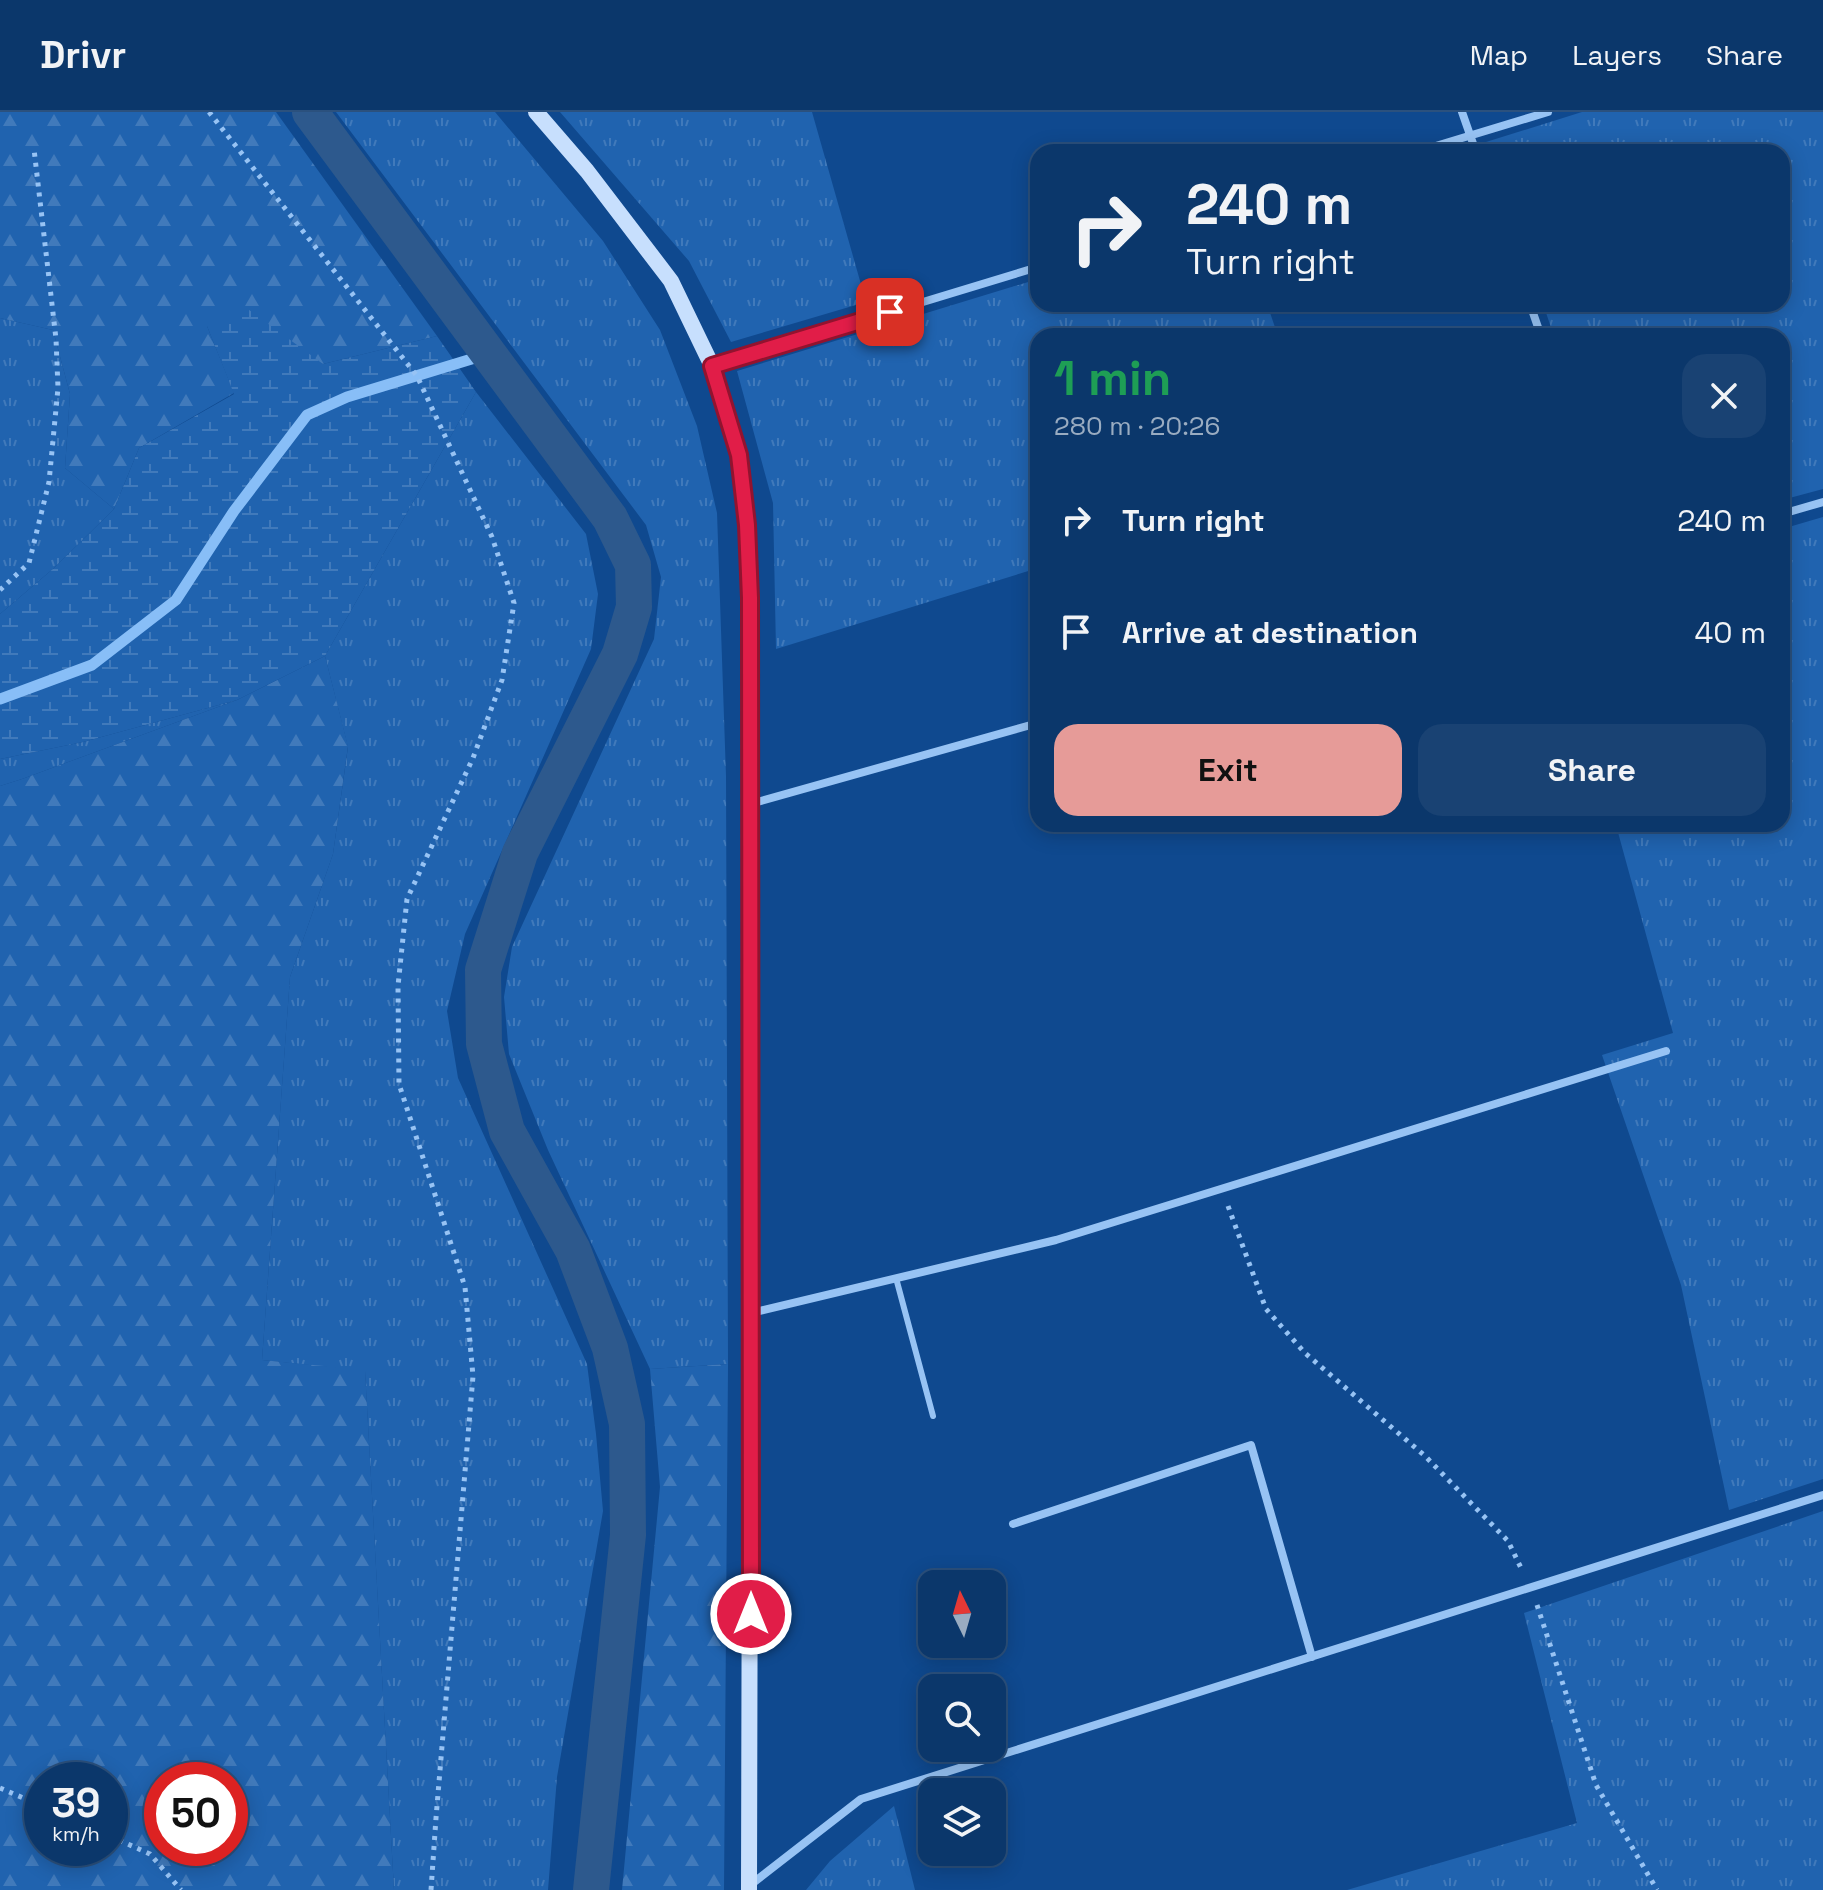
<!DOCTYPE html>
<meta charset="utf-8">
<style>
:root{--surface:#0b376b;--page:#194273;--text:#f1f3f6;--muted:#9aacc1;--line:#2b517e;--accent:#e69b98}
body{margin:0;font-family:"Space Grotesk",sans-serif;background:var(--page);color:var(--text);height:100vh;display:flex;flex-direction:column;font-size:30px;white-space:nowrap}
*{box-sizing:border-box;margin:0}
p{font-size:26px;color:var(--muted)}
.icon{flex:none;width:44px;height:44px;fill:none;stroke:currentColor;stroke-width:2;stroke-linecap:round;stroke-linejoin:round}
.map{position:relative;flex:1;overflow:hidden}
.panel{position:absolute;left:1030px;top:216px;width:760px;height:504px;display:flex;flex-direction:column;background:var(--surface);border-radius:24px;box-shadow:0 4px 20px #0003,0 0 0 2px var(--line)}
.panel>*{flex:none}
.top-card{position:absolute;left:1030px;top:32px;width:760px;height:168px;border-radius:24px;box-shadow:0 4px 20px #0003,0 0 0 2px var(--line);background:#0b376b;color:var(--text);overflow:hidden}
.needle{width:52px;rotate:355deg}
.controls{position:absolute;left:918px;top:1458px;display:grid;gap:16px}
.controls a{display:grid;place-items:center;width:88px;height:88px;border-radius:16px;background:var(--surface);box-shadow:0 4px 20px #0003,0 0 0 2px var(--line);font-size:40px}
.speed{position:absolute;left:24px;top:1650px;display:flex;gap:16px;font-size:40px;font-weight:700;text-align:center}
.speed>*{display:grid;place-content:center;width:104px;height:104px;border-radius:50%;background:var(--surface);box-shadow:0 4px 20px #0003,0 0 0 2px var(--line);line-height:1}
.speed small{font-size:20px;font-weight:400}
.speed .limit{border:12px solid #d22;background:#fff;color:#111}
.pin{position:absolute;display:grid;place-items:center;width:68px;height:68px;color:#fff;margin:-34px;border-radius:16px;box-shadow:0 4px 12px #0006}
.me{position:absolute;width:88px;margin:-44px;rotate:0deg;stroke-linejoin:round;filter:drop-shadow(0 0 6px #0008)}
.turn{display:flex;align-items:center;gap:28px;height:168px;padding:0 24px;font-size:36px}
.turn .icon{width:104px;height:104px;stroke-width:2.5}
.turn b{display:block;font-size:56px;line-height:68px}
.round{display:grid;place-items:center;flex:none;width:84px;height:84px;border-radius:24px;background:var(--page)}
.summary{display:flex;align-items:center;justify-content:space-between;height:136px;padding:0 24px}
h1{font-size:48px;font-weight:800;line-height:60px;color:#1e9e55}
.primary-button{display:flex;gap:16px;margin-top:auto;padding:16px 24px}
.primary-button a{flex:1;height:92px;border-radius:24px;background:var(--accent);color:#111;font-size:32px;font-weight:800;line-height:92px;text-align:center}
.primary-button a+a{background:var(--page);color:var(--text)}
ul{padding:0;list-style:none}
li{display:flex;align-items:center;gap:24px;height:112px;padding:0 24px}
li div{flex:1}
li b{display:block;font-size:30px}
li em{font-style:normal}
header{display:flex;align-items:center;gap:48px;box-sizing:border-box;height:112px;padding:0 40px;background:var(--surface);border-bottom:2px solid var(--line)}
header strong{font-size:38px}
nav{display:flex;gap:44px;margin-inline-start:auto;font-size:28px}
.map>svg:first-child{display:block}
</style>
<header>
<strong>Drivr</strong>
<nav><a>Map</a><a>Layers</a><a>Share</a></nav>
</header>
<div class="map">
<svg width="1823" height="1778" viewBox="0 0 1823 1778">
<defs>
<pattern id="grass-tufts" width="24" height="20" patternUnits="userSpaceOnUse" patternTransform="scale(2)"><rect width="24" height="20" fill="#2063af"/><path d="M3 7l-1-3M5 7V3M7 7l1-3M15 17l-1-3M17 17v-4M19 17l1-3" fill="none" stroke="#417abb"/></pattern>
<pattern id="forest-firs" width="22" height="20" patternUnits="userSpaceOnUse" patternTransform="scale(2)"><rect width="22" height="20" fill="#2063af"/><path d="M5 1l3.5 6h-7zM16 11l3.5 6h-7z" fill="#417abb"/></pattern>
<pattern id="wetland-marsh" width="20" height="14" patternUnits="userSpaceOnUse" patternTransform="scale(2)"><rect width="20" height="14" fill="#2063af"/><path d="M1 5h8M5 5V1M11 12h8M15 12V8" fill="none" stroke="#417abb"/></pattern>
</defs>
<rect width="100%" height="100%" fill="#0f498f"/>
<path fill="url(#grass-tufts)" d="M336 0H495L603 129 660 218 697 314 717 401 726 664 728 1252 650 1257 548 1038 509 942 504 885 512 835 654 527 661 465 646 413Z
M560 0H812L866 190 731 230 689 149Z
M1582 0H1823V377L1782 388V224H1554L1543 192H1782V40H1489L1486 30Z
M1038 167V192H1267L1278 224H1038V456L776 537 773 391 737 259Z
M0 206 53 218 70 282 65 356 114 397 54 456 0 502Z
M476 280 586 422 598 482 591 537 465 822 447 899 458 966 587 1252 596 1322 603 1399 557 1665 548 1778H394L365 1259 262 1248 290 865 333 742 348 635 325 544Z
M1823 405V1367L1729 1398 1681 1173 1602 943 1673 921 1616 713 1782 712V417Z
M237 588 22 667 0 674V647L83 630Z
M1823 1399V1778H1347L1577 1711 1524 1501Z
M894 1694 915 1778H806L830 1749Z"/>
<path fill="url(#forest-firs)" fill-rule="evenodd" d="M0 0H276L437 224 323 252 207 214 234 281 139 336 114 397 65 356 70 282 53 218 0 206Z
M325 544 348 634 333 742 290 865 262 1248 365 1258 394 1778H0V674L22 667 237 588ZM42 1668H110V1736H42ZM162 1668H230V1736H162Z
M728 1252 724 1778H622L660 1375 650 1257Z"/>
<path fill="url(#wetland-marsh)" d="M241 192 323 252 437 224 476 280 325 544 237 588 83 630 0 647V502L54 456 114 397 139 336 234 282 207 214Z"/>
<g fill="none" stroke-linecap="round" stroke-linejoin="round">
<path stroke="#88bef7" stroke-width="11" d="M0 587 92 553 176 488 234 399 307 303 347 285 488 242"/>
<path stroke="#2d598d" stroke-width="36" d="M310 0 610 406 633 453 634 495 620 542 520 741 483 858 484 932 507 1019 573 1138 610 1236 627 1312 628 1423 591 1778"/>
<path stroke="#97c3f4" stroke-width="5" stroke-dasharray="4 6" stroke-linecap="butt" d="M209 0 417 264 492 425 514 491 502 568 473 646 407 787 398 874 399 972 465 1175 473 1264 436 1706 431 1778
M0 478 29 451 49 370 58 276 56 227 34 37
M1228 1094 1266 1197 1305 1241 1425 1344 1508 1429 1522 1458
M1537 1493 1596 1673 1657 1778
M0 1676 42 1694
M110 1724 150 1742 181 1778"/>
<path stroke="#97c3f4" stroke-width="6" d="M896 1166 933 1304"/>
<path stroke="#97c3f4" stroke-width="8" d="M1462 0 1476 40
M1416 40 1548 0
M1530 192 1541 224
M712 254 1038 155
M1782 402 1823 390
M750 692 1038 611
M751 1201 1056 1128 1666 939
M1013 1412 1251 1333 1312 1545
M749 1774 861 1687 1823 1383"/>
<path stroke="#c7dffd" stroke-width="16" d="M536 0 587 59 671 169 712 254 739 343 747 413 750 486 751 920 749 1778"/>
</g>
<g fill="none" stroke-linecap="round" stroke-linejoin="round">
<g stroke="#92132f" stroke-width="20">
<path id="route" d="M751 1502 750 486 747 413 739 343 712 254 890 200"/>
</g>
<use href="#route" stroke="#e11d48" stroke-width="14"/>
</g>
</svg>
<div class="controls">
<a><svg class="needle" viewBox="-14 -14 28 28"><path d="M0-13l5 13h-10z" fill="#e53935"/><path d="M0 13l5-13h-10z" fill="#9aacc1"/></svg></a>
<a><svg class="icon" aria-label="search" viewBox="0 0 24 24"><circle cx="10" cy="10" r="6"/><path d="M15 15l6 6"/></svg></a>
<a><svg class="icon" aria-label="layers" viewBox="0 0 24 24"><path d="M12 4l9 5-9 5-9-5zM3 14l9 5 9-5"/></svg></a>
</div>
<div class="speed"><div>39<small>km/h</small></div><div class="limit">50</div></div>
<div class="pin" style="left:890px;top:200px;background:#d93025"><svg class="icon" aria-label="arrive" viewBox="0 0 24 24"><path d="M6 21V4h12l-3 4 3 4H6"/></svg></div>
<svg class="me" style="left:751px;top:1502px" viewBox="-20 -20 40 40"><circle r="17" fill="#e11d48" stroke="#fff" stroke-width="3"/><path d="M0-11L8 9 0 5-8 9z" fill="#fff"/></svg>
<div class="top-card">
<div class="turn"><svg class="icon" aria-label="right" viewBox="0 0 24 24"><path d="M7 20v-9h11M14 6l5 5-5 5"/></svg><div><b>240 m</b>Turn right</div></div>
</div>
<section class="panel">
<div class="summary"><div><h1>1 min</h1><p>280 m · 20:26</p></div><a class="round"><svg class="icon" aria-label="close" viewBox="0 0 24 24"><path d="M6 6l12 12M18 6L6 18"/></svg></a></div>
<ul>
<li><svg class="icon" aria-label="right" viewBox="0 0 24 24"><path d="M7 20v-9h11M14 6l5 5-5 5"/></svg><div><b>Turn right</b></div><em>240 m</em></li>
<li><svg class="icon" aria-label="arrive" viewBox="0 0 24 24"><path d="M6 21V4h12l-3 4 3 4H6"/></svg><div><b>Arrive at destination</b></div><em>40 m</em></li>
</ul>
<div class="primary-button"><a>Exit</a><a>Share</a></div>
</section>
</div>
